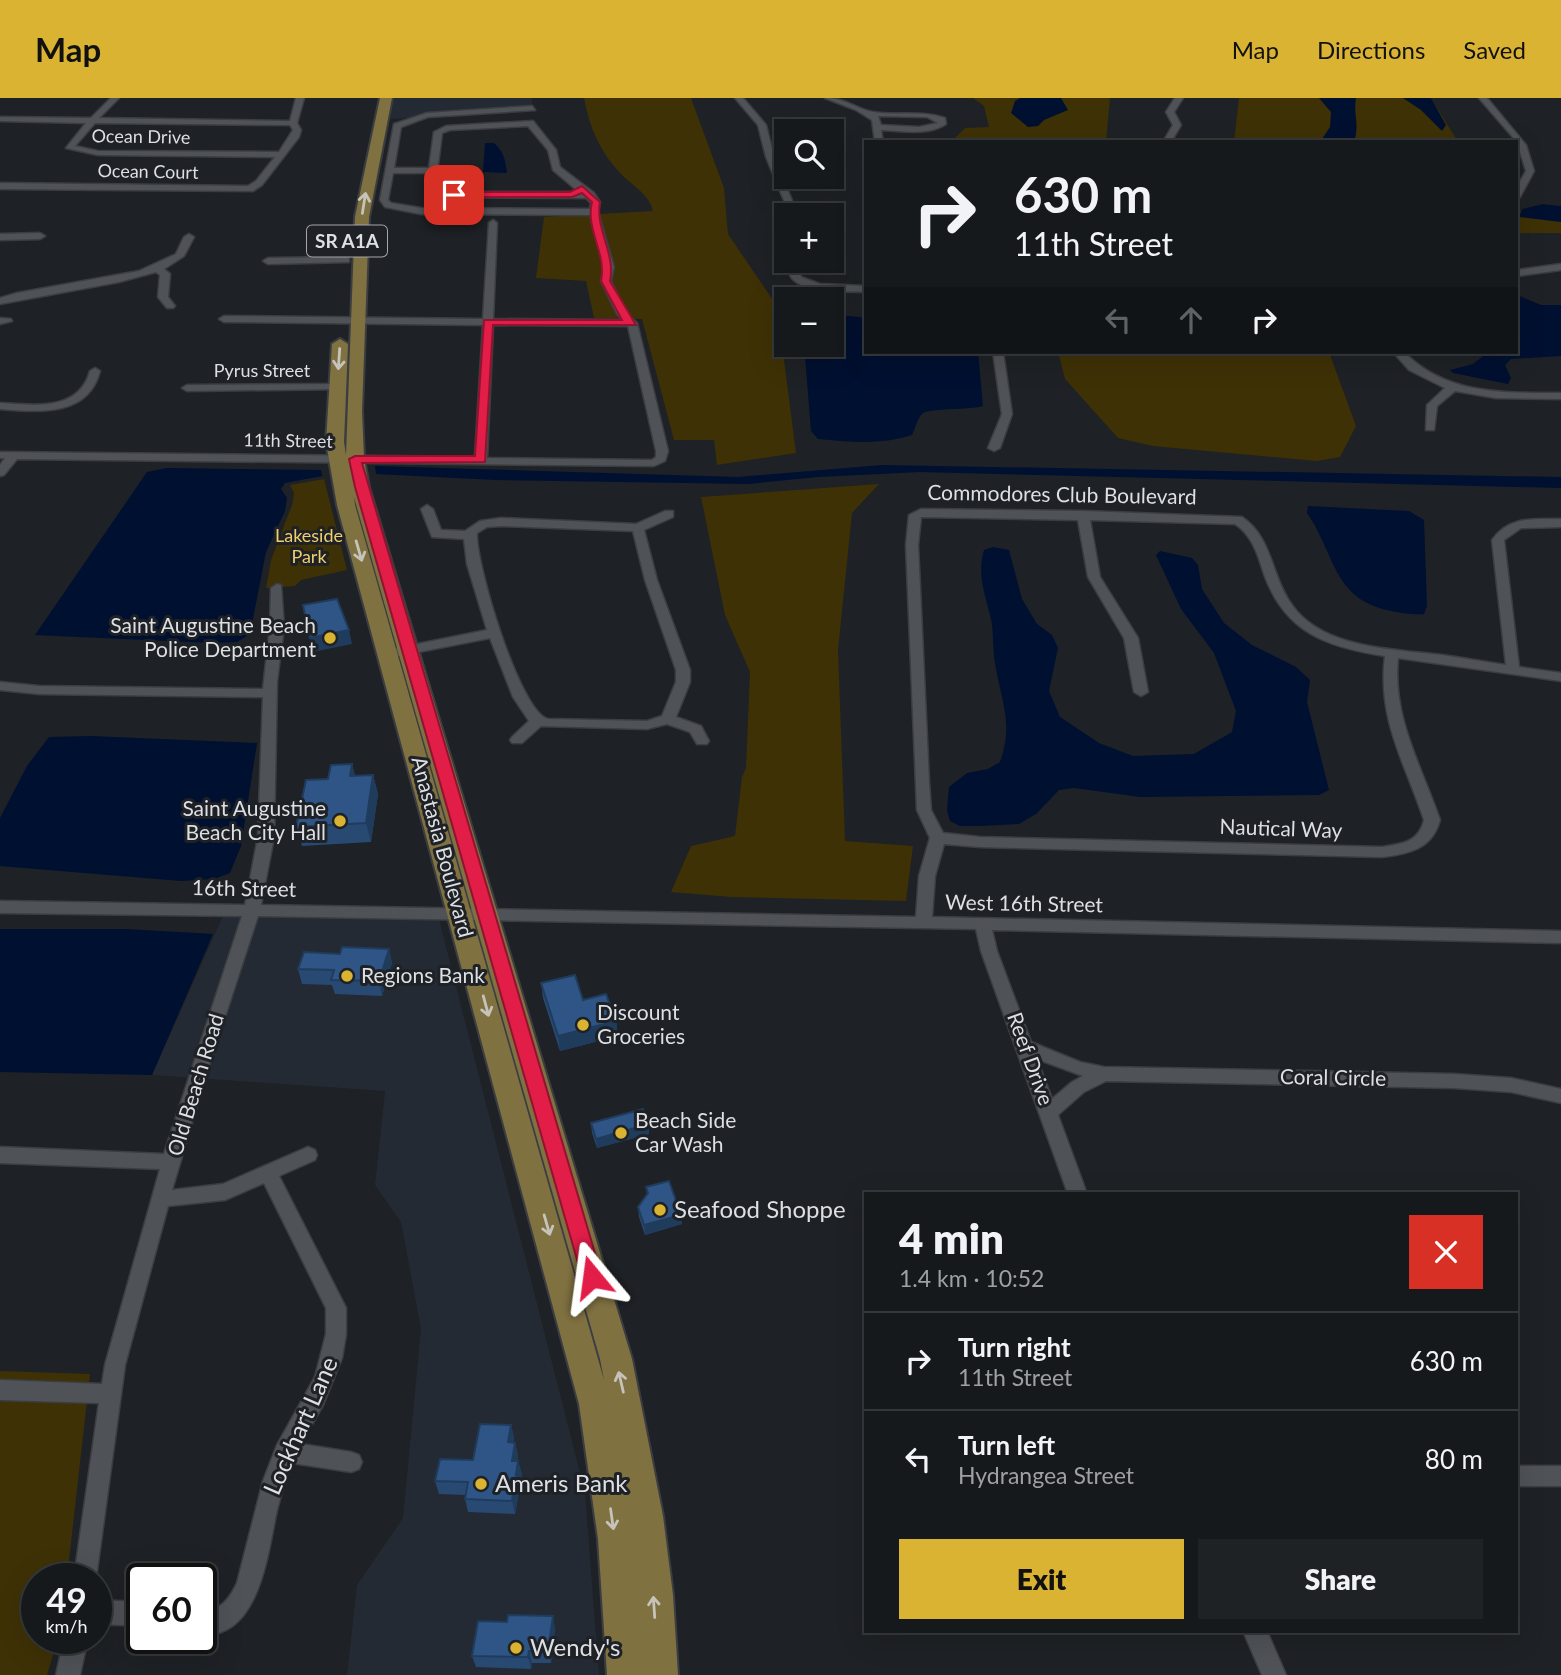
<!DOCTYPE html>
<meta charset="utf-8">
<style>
:root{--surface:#16191c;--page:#1f2225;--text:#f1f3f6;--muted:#9ea0a3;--line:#35383b;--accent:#dab333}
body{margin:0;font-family:Lato,sans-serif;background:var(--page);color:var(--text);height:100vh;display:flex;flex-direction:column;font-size:26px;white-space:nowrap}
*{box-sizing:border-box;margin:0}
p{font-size:23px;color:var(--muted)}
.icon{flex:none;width:38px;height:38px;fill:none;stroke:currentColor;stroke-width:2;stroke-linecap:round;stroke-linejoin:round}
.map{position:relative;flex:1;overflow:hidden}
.side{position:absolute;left:864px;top:1094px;width:654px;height:441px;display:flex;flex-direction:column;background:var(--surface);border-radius:0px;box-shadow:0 7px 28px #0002,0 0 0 2px var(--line)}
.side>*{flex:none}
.guide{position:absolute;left:864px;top:42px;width:654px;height:214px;border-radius:0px;box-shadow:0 7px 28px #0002,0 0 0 2px var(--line);background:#16191c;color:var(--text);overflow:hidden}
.buttons{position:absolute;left:774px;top:21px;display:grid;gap:14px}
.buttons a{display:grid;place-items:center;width:70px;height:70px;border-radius:0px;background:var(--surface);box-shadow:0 7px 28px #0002,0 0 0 2px var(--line);font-size:35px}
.speed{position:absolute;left:21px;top:1465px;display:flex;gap:14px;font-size:35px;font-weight:700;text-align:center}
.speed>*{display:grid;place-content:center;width:91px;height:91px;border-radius:50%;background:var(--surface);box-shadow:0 7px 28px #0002,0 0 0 2px var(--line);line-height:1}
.speed small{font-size:18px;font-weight:400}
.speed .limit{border:4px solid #111;border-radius:10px;background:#fff;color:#111}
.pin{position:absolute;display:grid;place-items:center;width:60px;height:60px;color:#fff;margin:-30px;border-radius:14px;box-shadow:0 4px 10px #0006}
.me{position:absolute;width:77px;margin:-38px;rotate:344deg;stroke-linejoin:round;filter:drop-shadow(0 0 5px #0008)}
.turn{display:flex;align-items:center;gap:24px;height:147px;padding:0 35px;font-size:32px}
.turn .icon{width:91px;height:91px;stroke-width:2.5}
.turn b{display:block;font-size:49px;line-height:60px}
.lanes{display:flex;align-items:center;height:66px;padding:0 35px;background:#0003;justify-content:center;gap:35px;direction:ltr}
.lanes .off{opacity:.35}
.round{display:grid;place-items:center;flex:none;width:74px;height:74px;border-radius:0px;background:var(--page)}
.headline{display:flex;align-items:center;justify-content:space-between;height:119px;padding:0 35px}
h1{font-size:42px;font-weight:800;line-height:52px}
.cta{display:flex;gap:14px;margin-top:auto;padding:14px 35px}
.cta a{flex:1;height:80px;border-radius:0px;background:var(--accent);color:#111;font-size:28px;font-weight:800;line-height:80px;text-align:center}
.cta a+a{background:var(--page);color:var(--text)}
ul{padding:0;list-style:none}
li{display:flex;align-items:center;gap:21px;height:98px;padding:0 35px;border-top:2px solid var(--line)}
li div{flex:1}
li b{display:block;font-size:26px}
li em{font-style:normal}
header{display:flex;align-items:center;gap:42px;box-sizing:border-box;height:98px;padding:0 35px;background:var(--accent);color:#111}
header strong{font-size:33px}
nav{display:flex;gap:38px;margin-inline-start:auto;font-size:24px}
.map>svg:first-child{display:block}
</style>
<header>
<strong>Map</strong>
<nav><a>Map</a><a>Directions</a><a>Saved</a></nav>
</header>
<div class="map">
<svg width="1561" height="1577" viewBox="0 0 1561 1577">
<rect width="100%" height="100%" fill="#1e2125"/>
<path fill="#232a33" d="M394 0H532V10L390 21Z
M223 818 439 821 585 1394 599 1577H347L357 1487 403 1420 421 1231 401 1124 375 1087 385 993 152 977Z"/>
<path fill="#3e3106" d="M584 0H691L724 90 728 136 777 208 796 355 717 367 714 342H674L642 221 594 220 586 183 536 180 544 119 653 113C649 96 634 89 622 77 601 56 589 29 584 0Z
M973 0H1110L1106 44H951L965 30 989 29 984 8Z
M1239 0H1431L1458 44H1234Z
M1543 106 1561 108V135H1517V119L1522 111Z
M1058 254H1329L1356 328 1340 359 1317 363 1153 348 1118 340 1065 281Z
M324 381 347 472 301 482 295 488 266 490 271 462 292 407 294 395 290 387Z
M879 386 852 415 838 552 845 743 913 748 906 803 731 799 671 794 691 748 735 738 742 679 746 670 750 574 725 517 701 399Z
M0 1273 90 1276 67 1480H37V1540H58L47 1577H0Z"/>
<path fill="#001030" d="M1020 0H1061L1068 12 1044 22 1038 28 1028 29 1011 15 1015 3Z
M1319 0H1356C1353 17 1360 26 1354 44H1320L1330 29 1331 14Z
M1403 0H1431L1446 27 1442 33 1421 12Z
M485 45H494C504 54 505 61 507 75L483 74Z
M1543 106 1561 108V124L1519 119 1522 111Z
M1517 197 1541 207H1561V258L1511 261 1505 267 1511 280 1508 286 1453 275 1450 272 1473 266 1482 259 1481 254H1517Z
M850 218 866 220V254H978L983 308C971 312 926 310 922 316 917 321 915 331 912 337 881 347 850 344 818 341L811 333 804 247H831V219Z
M882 367 1561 379V390L920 374 818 379 748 386 496 382 376 376 375 368 738 379Z
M167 370 321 372 322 378 285 385 281 391 287 400 285 413 266 454 250 536 237 544 213 545 35 537 147 374Z
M1308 408 1409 413 1424 422 1427 508 1424 516C1411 517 1400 515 1387 512 1332 499 1335 455 1307 415Z
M993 449 1009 452 1022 501 1037 526 1052 537 1058 550 1049 593 1060 619 1099 645 1133 658 1194 656 1232 634 1236 613 1214 555 1181 511 1156 457 1160 453 1192 460 1198 467 1202 491 1224 525 1252 547 1296 569 1310 582 1307 604 1329 692 1319 697 1140 699 1074 690 1059 692 1036 716 1019 726 981 728H960L950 723 947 712 949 689 967 675 988 671 1000 664C1015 623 999 599 994 558 993 548 993 537 992 526 987 500 976 479 984 452Z
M91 638 257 645 241 748 230 775 214 781 181 783 0 768V720L27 668 49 639Z
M0 831H126L213 836 152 977 0 974Z"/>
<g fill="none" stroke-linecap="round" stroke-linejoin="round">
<g stroke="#3b3d41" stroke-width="3">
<path id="street" d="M111 0H119L99 20 290 23 296 0H304L297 25 301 32 299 39 262 87 253 93 0 91V85L248 88 256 83 275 59 98 57 66 50 86 25 0 23V19L91 20ZM95 25 290 27 293 32 279 54 98 53 75 48Z
M735 0H743L766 27 774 59 798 117H790L766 59 758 27Z
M825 0C846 0 856 11 873 14 898 18 921 12 945 20L946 26C928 38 903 33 881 32L883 44H875L872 22 856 12ZM878 18 927 19 938 25 919 29 881 27Z
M1175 0H1183L1174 14 1181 27 1171 44H1163L1173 27 1166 14Z
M1479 0H1487L1526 47 1534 73 1520 99 1517 100V89L1526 73 1517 44Z
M532 8 535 12 428 19 401 29 394 70H429L434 34 446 28 533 23 556 52 560 69 594 95 600 104 598 114 614 169 611 183 626 215 637 225 668 353 665 363 654 368 17 361 4 377 0 378V367L5 360H0V354L475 359 483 227 224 224 219 221 224 218 483 221 489 125 493 122 497 125 493 221 623 222 617 216 601 183 604 169 590 117 421 116 385 109 380 102 394 26 427 15ZM528 28 548 52 553 72 579 94H440L435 90 442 35 450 32ZM393 75H429L427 91 438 99 586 100 591 105 590 111 421 110 391 105 388 102ZM493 227 628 228 656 353V359L652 362 487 360Z
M0 136 40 135 45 138 40 141 0 142Z
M189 136 194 139 184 158 164 171 170 176 168 199 175 208 173 210H167L158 199 160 177 156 174 119 184 0 206V200L17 195 139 173 176 156 184 139Z
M346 159 349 160V164L268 166 263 163 268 160Z
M788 163H798L801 179 820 186 866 188V194C848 193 802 196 791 179 788 174 789 169 788 163Z
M1561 166V172L1517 178V172Z
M0 220 11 221 12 223 0 226Z
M993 254H1003L1012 316 1000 350 994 353 988 350 1002 316Z
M1393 254H1404C1446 297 1504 295 1561 295V301L1496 300 1455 293 1437 308 1434 332H1426L1427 307 1445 290 1409 272Z
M95 270 100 273C88 319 39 314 0 311V305C34 307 79 314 90 273Z
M337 286 341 287V291L187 293 182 290 187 287Z
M427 407 433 411 441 432 465 433 480 423 501 420 636 426 665 413H673V419L644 432 657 482 690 572V584L676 619 701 628 709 643 707 646H697L690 634 667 626 647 631 541 628 522 645H512L510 642 512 639 529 623 513 599 490 540 388 560 383 559V553L487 532 467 466 464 441 432 439 421 411ZM501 428 633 433 645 482 676 572V584L662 618 647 623 548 621C520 615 475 464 477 435L487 429Z
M921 411 1083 413 1242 419C1273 440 1271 479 1292 507 1323 551 1394 551 1442 557 1463 560 1484 564 1506 567L1492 442C1509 418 1534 421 1561 421V429L1521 430 1504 442 1519 569 1561 575V583L1398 560C1392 619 1421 667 1440 722 1432 751 1409 756 1382 759L980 749 944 746 935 778 932 819 1561 833V845L992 832 997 853 1031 944 1080 964 1104 969 1454 976 1511 980 1561 991V1005L1511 994 1454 990 1106 983 1084 994 1058 1017 1087 1096H1068L981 853 976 831 258 818 208 971 172 1092 223 1086 301 1052 308 1049 315 1052 317 1057 315 1062 279 1078 346 1210V1236L342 1260 323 1307 301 1346 351 1354 359 1357 362 1364 359 1371 351 1374 292 1365C286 1381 281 1396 277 1412 268 1453 260 1541 201 1537V1513C220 1514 230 1500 237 1485L263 1383 277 1347 315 1279 326 1236V1210L264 1085 225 1102 168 1108 125 1267 96 1480H74L99 1305 0 1302V1282L102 1286 105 1267 160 1071 0 1065V1049L164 1056 242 818 0 815V803L245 807 258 739 263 599 39 596 0 592V584L39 588 263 591 270 529 271 490 277 486 281 487 284 529 277 583 274 739 261 807 916 819 919 778 930 740 917 712 906 447 909 417ZM921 419 1078 422 1088 479 1124 540 1134 594 1141 598 1148 594 1138 540 1100 479 1090 422 1235 426C1252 437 1258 457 1264 476 1285 535 1327 549 1385 558 1377 621 1405 665 1424 722 1419 744 1402 746 1382 749L980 739 943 735 931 712 929 684 918 447ZM1037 961 1083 978 1072 984 1052 1001Z
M1517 1368H1561V1388H1517Z
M96 1502 142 1504V1528L96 1526Z
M1243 1533H1267L1286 1577H1262Z
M64 1540H88L80 1577H56Z"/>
</g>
<g stroke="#3b3d41" stroke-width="4">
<path id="primary" d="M380 0H392L369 119 362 313 364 361 369 389 632 1261 663 1418 673 1497 678 1577H607L598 1441 579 1306 337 407 326 344 332 246 340 241 348 246 344 344 346 357 355 119ZM354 399 600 1261 604 1282 355 407Z"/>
</g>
<use href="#street" fill="#4f5358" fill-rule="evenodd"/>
<use href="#primary" fill="#807141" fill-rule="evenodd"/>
</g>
<path fill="#284972" d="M352 666 355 678 373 677 378 696 371 744 302 748 296 729 328 681Z
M389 851 392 865 382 898 335 896 332 887 302 886 298 871 340 856Z
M541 885 583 902 616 923 618 938 560 953 543 900Z
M591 1025 649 1026V1036L597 1050 592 1035Z
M646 1089 681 1117 682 1126 645 1137 639 1119 638 1109 647 1097Z
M511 1327 514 1340 513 1345H515L518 1358 517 1363H518L522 1376 515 1416 468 1414 465 1401V1397L439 1396 435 1383 473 1362Z
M555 1530 551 1565H532L531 1571 476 1569 472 1558Z"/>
<path fill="#203c5d" d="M349 532 352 546 313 554 310 540Z
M352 666 357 685 350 678Z
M373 677 378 696 371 744 366 725Z
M389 851 392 865 382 898 379 883Z
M616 923 618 938 560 953 558 938Z
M649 1026V1036L597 1050 596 1041Z
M681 1117 682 1126 645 1137 644 1127Z
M511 1327 514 1340 511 1357 508 1344Z
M515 1345 518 1358 515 1375 512 1363Z
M518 1363 522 1376 515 1416 512 1403Z
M553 1518 555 1530 551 1565 548 1553Z
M529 1553 532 1565 531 1571 528 1559Z"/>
<path fill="#2e5585" stroke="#203c5d" stroke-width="2" d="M337 501 349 532 310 540 303 507Z
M352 666 350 678 373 677 366 725 296 729 306 682 328 681 331 667Z
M342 849 389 851 379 883 331 882 334 872 298 871 304 854 340 856Z
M575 877 583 902 606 896 616 923 558 938 541 885Z
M643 1011 649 1026 596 1041 591 1025Z
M669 1083 681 1117 644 1127 638 1109 648 1095 646 1089Z
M480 1326 511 1327 508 1344 515 1345 512 1363H518L512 1403 465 1401 468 1384 435 1383 440 1361 473 1362Z
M508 1517 553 1518 548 1553H529L528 1559 472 1558 478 1523 507 1524Z"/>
<defs><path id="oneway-shaft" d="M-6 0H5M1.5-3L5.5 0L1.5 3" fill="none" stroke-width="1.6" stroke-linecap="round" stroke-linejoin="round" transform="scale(1.75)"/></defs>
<g stroke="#c6c4ba">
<use href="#oneway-shaft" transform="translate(364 105) rotate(-81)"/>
<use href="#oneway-shaft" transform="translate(339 261) rotate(94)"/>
<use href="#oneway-shaft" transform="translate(359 453) rotate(74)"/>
<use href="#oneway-shaft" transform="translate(486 908) rotate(75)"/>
<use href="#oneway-shaft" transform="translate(547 1127) rotate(74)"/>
<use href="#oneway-shaft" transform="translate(621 1284) rotate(-103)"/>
<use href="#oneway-shaft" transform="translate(612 1421) rotate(82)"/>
<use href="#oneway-shaft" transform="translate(654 1509) rotate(-94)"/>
</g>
<path fill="#e11d48" stroke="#92132f" stroke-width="2" d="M582 88 600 104C595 131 616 156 610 183L636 227H493L485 364 362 365 602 1179 599 1185 592 1188 585 1185 582 1179 355 389 349 361 355 358H475L484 222H622L601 183C607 156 585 131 592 104L582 95 572 99H454L450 97 454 94H570Z"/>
<g fill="#dab333" stroke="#1e2125" stroke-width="2.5">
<circle cx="330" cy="540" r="7"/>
<circle cx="340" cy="723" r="7"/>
<circle cx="347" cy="878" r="7"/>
<circle cx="583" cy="927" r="7"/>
<circle cx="621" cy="1035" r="7"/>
<circle cx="660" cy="1112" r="7"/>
<circle cx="481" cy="1386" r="7"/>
<circle cx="516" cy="1550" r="7"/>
</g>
<g text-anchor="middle" stroke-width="6" stroke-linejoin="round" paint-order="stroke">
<g font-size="18" fill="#dddfe2" stroke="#1e2125">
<text transform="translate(141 39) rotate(1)" y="6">Ocean Drive</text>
<text transform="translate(148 74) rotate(1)" y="6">Ocean Court</text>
<text x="262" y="279">Pyrus Street</text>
<text transform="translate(288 343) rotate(1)" y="6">11th Street</text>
</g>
<g font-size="18" fill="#eece6e" stroke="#1e2125">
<text x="309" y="444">Lakeside<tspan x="309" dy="21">Park</tspan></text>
</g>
<rect fill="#1e2125" stroke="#a4a6a9" stroke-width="2" x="307" y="127.5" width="80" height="31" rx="5"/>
<g font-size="19" font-weight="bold" fill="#dddfe2">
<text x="347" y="150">SR A1A</text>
</g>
<g font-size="21" fill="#dddfe2" stroke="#1e2125">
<text transform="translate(1062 397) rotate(1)" y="7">Commodores Club Boulevard</text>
<text transform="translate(1281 731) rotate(2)" y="7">Nautical Way</text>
<text transform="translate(442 749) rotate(75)" y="7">Anastasia Boulevard</text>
<text transform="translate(244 791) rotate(1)" y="7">16th Street</text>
<text transform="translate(1024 806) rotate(1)" y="7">West 16th Street</text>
<text transform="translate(1030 961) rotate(70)" y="7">Reef Drive</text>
<text transform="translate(1333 980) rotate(1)" y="7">Coral Circle</text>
<text transform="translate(196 987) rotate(-73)" y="7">Old Beach Road</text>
</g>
<g font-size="21" fill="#dddfe2" stroke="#1e2125" text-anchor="start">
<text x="316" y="535" text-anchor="end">Saint Augustine Beach<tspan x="316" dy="24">Police Department</tspan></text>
<text x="326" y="718" text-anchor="end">Saint Augustine<tspan x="326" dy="24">Beach City Hall</tspan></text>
<text x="361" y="885">Regions Bank</text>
<text x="597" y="922">Discount<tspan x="597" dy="24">Groceries</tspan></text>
<text x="635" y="1030">Beach Side<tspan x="635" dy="24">Car Wash</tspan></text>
</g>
<g font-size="24" fill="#dddfe2" stroke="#1e2125" text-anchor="start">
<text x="674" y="1120">Seafood Shoppe</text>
<text x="495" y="1394">Ameris Bank</text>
<text x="530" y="1558">Wendy's</text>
</g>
<g font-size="24" fill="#dddfe2" stroke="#1e2125">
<text transform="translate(301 1328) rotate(-66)" y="8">Lockhart Lane</text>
</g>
</g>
</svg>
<div class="buttons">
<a><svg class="icon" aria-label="search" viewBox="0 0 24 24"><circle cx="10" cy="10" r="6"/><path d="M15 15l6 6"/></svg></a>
<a>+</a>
<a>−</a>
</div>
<div class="speed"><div>49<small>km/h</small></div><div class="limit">60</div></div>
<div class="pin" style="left:454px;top:97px;background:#d93025"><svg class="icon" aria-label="arrive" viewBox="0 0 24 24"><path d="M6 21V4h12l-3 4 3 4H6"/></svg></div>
<svg class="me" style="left:592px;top:1179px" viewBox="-20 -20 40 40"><path d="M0-17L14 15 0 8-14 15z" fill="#e11d48" stroke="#fff" stroke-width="4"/></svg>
<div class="guide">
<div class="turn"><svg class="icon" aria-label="right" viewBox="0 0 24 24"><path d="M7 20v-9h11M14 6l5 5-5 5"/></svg><div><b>630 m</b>11th Street</div></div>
<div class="lanes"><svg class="icon off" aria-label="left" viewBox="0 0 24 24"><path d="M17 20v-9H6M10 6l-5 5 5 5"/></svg><svg class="icon off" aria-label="ahead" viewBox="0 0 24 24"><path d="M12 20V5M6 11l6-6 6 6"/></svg><svg class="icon" aria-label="right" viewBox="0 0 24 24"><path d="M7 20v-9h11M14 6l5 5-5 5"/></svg></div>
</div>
<section class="side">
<div class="headline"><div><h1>4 min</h1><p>1.4 km · 10:52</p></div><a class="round" style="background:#d93025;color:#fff"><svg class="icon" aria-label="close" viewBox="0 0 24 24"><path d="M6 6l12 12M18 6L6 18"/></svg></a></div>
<ul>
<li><svg class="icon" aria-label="right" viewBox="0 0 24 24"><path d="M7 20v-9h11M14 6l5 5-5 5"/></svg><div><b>Turn right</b><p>11th Street</p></div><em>630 m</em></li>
<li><svg class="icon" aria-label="left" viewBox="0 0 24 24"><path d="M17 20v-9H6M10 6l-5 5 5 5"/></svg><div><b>Turn left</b><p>Hydrangea Street</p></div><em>80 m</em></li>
</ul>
<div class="cta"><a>Exit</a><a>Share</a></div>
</section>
</div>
